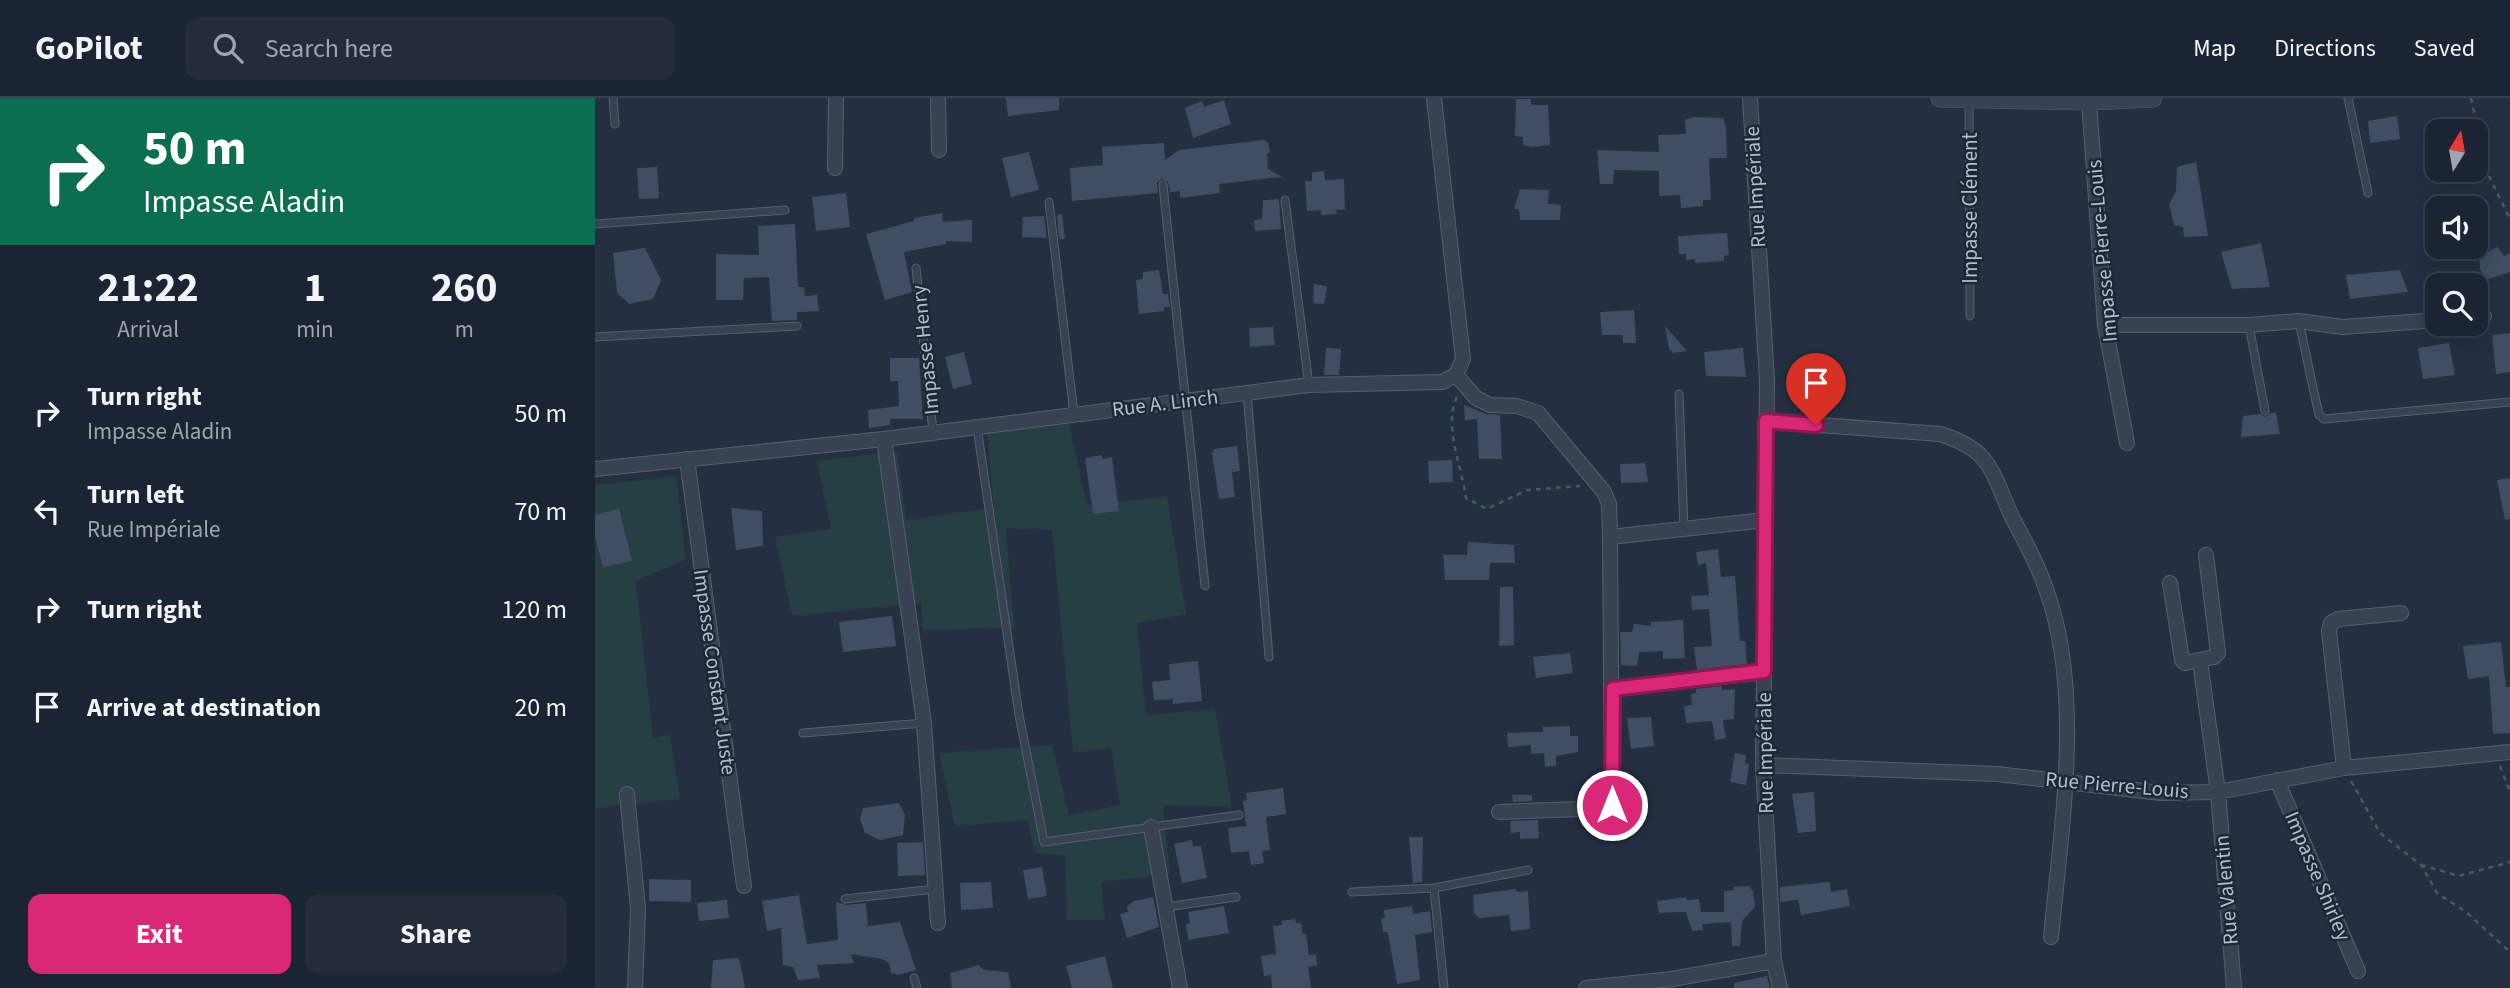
<!DOCTYPE html>
<meta charset="utf-8">
<style>
:root{--surface:#1b2432;--page:#242c3a;--text:#f1f3f6;--muted:#a0a4ac;--line:#39414d;--accent:#db2777}
body{margin:0;font-family:"Source Sans 3",sans-serif;background:var(--page);color:var(--text);height:100vh;display:flex;flex-direction:column;font-size:26px;white-space:nowrap}
*{box-sizing:border-box;margin:0}
p{font-size:23px;color:var(--muted)}
.icon{flex:none;width:38px;height:38px;fill:none;stroke:currentColor;stroke-width:2;stroke-linecap:round;stroke-linejoin:round}
.map{position:relative;flex:1;overflow:hidden}
.details{display:flex;flex-direction:column;background:var(--surface);width:595px}
.details>*{flex:none}
.guide{background:#0b6e4f;color:#fff;overflow:hidden}
.needle{width:46px;rotate:11deg}
.buttons{position:absolute;left:1830px;top:21px;display:grid;gap:14px}
.buttons a{display:grid;place-items:center;width:63px;height:63px;border-radius:14px;background:var(--surface);box-shadow:0 4px 18px #0003,0 0 0 2px var(--line);font-size:35px}
.pin{position:absolute;display:grid;place-items:center;width:60px;height:60px;color:#fff;margin:-72px -30px;border-radius:50% 50% 50% 0;rotate:-45deg;box-shadow:0 0 7px #0007}
.pin .icon{rotate:45deg}
.me{position:absolute;width:77px;margin:-38px;rotate:0deg;stroke-linejoin:round;filter:drop-shadow(0 0 5px #0008)}
.turn{display:flex;align-items:center;gap:24px;height:147px;padding:0 28px;font-size:32px}
.turn .icon{width:91px;height:91px;stroke-width:2.5}
.turn b{display:block;font-size:49px;line-height:60px}
.eta{display:flex;justify-content:space-evenly;align-items:center;height:119px;text-align:center}
.eta b{font-size:42px;font-weight:700;line-height:49px}
.cta{display:flex;gap:14px;margin-top:auto;padding:14px 28px}
.cta a{flex:1;height:80px;border-radius:14px;background:var(--accent);color:#fff;font-size:28px;font-weight:700;line-height:80px;text-align:center}
.cta a+a{background:var(--page);color:var(--text)}
ul{padding:0;list-style:none}
li{display:flex;align-items:center;gap:21px;height:98px;padding:0 28px}
li div{flex:1}
li b{display:block;font-size:26px}
li em{font-style:normal}
header{display:flex;align-items:center;gap:42px;box-sizing:border-box;height:98px;padding:0 35px;background:var(--surface);border-bottom:2px solid var(--line)}
header strong{font-size:33px}
nav{display:flex;gap:38px;margin-inline-start:auto;font-size:24px}
.search{width:490px;height:63px;background:var(--page);display:flex;align-items:center;gap:18px;box-sizing:border-box;padding:0 24px;border-radius:14px;color:var(--muted);font-size:26px}
main{display:flex;flex:1;min-height:0}
.map>svg:first-child{display:block}
</style>
<header>
<strong>GoPilot</strong>
<div class="search"><svg class="icon" aria-label="search" viewBox="0 0 24 24"><circle cx="10" cy="10" r="6"/><path d="M15 15l6 6"/></svg>Search here</div>
<nav><a>Map</a><a>Directions</a><a>Saved</a></nav>
</header>
<main>
<section class="details">
<div class="guide">
<div class="turn"><svg class="icon" aria-label="right" viewBox="0 0 24 24"><path d="M7 20v-9h11M14 6l5 5-5 5"/></svg><div><b>50 m</b>Impasse Aladin</div></div>
</div>
<div class="eta">
<div><b>21:22</b><p>Arrival</p></div>
<div><b>1</b><p>min</p></div>
<div><b>260</b><p>m</p></div>
</div>
<ul>
<li><svg class="icon" aria-label="right" viewBox="0 0 24 24"><path d="M7 20v-9h11M14 6l5 5-5 5"/></svg><div><b>Turn right</b><p>Impasse Aladin</p></div><em>50 m</em></li>
<li><svg class="icon" aria-label="left" viewBox="0 0 24 24"><path d="M17 20v-9H6M10 6l-5 5 5 5"/></svg><div><b>Turn left</b><p>Rue Impériale</p></div><em>70 m</em></li>
<li><svg class="icon" aria-label="right" viewBox="0 0 24 24"><path d="M7 20v-9h11M14 6l5 5-5 5"/></svg><div><b>Turn right</b></div><em>120 m</em></li>
<li><svg class="icon" aria-label="arrive" viewBox="0 0 24 24"><path d="M6 21V4h12l-3 4 3 4H6"/></svg><div><b>Arrive at destination</b></div><em>20 m</em></li>
</ul>
<div class="cta"><a>Exit</a><a>Share</a></div>
</section>
<div class="map">
<svg width="1915" height="890" viewBox="0 0 1915 890">
<rect width="100%" height="100%" fill="#243042"/>
<path fill="#263f43" d="M474 326 492 407 572 399 591 516 542 525 551 617 620 611 637 709 568 707 575 776 506 784 510 822H472L470 758 440 755 432 722 360 728 344 655 457 647 474 717 525 707 516 650 478 654 457 432 411 430 419 530 328 532 326 505 197 518 180 439 236 431 222 363 302 353 311 422 399 410 392 335Z
M81 378 91 461 41 483 58 640 75 637 85 701 0 710V387Z"/>
<path fill="#404d62" d="M411 0H464V12L413 18Z
M921 1H936V7H953L955 47 937 49 928 47V39L920 38Z
M629 2 636 26 598 40 590 10 607 3 609 9Z
M1802 18 1805 41 1775 45 1773 23Z
M1099 19 1128 20 1131 29 1132 60H1114L1116 102H1108V108L1086 110 1085 97 1064 98V73L1019 72 1018 86H1005L1002 52 1064 54 1063 37 1091 36 1090 22Z
M669 42 673 45 675 53 672 56 673 71 687 79 624 86 625 95 585 100V93L575 94 573 84 567 81 562 85 563 95 477 103 475 70 508 67 507 49 569 45 570 62 584 52Z
M434 54 444 92 416 99 407 60Z
M1601 64 1613 138 1589 139 1588 129 1579 127 1574 106 1581 93 1582 69Z
M62 69 64 100 44 101 42 70Z
M729 73 730 82 749 81 750 111 741 112 742 116 726 117V112L712 113 710 83H717V74Z
M925 91 954 92 953 106 966 107 965 122H925L924 111H919Z
M251 95 255 129 221 133 217 99Z
M684 101 686 131 660 133 659 122 667 121 668 102Z
M347 115 348 124 377 122V144L351 143V146L309 154 317 194 290 202 271 136 319 123V120Z
M467 116 470 141H464L462 117Z
M449 118 452 140 427 139 428 119Z
M200 126 203 189H209L210 198 222 197 224 213 202 214V222L177 223 174 179 149 180 148 202H121V156L164 157 163 128Z
M1132 135 1134 157 1129 158V163L1100 165V161L1091 162V156H1084L1083 138Z
M1666 145 1675 189 1637 191 1626 154Z
M1902 149 1909 158 1915 155V174L1891 182 1885 171 1884 158Z
M50 150 66 182 58 201 34 206 22 195 18 155Z
M564 172 568 196H573L575 209H569V213L544 216 541 182 548 181V174Z
M1805 172 1813 194 1755 201 1751 177Z
M719 186 732 188 729 206 718 205Z
M1039 212 1041 245H1028V237H1007L1005 214Z
M1070 228 1092 253 1078 255 1074 251Z
M678 229 680 247 655 249 654 230Z
M1915 235V274L1901 276 1897 237Z
M1854 245 1860 277 1828 281 1823 250Z
M731 250 746 251 744 277H729Z
M1148 250 1151 279 1111 278 1109 254Z
M369 254 377 286 358 291 350 259Z
M295 260H324L328 321H295V327L274 330 273 312 304 308 303 283H295Z
M869 307 891 316 905 317 907 361H884L882 321 870 322Z
M1676 315H1681L1685 336 1646 339 1648 318 1665 316 1670 319Z
M642 348 645 373 637 374 640 399 624 401 617 355 619 351Z
M507 357V361L517 359 524 413 498 416 490 360Z
M857 362 858 384 834 385 833 363Z
M1050 365 1053 384 1026 385 1025 366Z
M1915 380V421L1910 422 1902 382Z
M136 410 167 413 168 448 141 452Z
M24 411 37 463 8 469 0 438V417Z
M873 444 919 447 920 465H895L894 482H850L848 457H872Z
M1123 451 1126 479 1140 478 1145 543H1150L1152 566 1102 572 1099 549 1117 548 1114 511 1097 512 1096 498 1114 497 1111 465 1103 467 1101 454Z
M905 489H918L919 547 904 548Z
M297 518 301 548 248 554 244 524Z
M1088 522 1090 560 1068 561V553L1044 554 1042 568 1026 567 1025 534H1037L1039 526 1056 528V524Z
M1906 544 1911 589H1915V635L1898 636 1894 578 1873 581 1868 548Z
M975 555 978 575 941 580 938 559Z
M603 563 607 603 578 606V601L559 602 557 584 575 582 574 566Z
M1127 588V592L1140 591 1139 621 1128 622 1131 640 1120 642 1117 623 1091 625 1089 608 1097 607 1096 596 1101 595V591Z
M1056 619 1059 648 1036 651 1032 620Z
M975 628V638H983V654L961 658V668L950 669 949 655 936 656V647L913 649 912 635 948 634V629Z
M1140 655 1151 657 1150 665 1154 666 1151 687 1135 684Z
M688 690 691 716 671 719 675 752 667 753 669 765 656 767 654 753 636 755 633 730 651 728 648 703 652 702 651 695Z
M1219 694 1221 733 1203 735 1197 696Z
M917 697H937V703L918 704Z
M304 705 310 717 308 737 285 742 270 735 265 721 268 710Z
M943 722 944 740 925 741V734L916 735 915 723Z
M814 739H828L827 784 818 785Z
M597 742 598 749 606 748 612 780 587 785 579 746Z
M328 744 330 777 303 778 302 745Z
M447 769 452 798 433 801 428 772Z
M54 781 96 782V804L54 803Z
M396 784 398 810 366 812 365 785Z
M1235 784 1236 794 1252 791 1255 808 1206 817 1203 802 1185 804V789Z
M1154 788 1158 793 1160 809 1147 823 1145 848H1137L1136 824 1107 826 1108 832 1097 833 1091 814 1064 815 1062 803 1091 799 1092 802 1104 801 1106 814H1129V793L1139 792 1138 789Z
M921 791 922 794 933 793 935 831 916 833 914 817 884 820 879 815 878 797Z
M204 797 212 846 243 842 241 804 251 807 271 805 273 828 305 824 321 872 304 877 296 875 294 865 287 861 256 856 259 865 222 867 225 880 203 882 198 869 188 867 186 830 172 833 167 803Z
M558 799 564 829 532 840 525 816 533 814 532 808 539 803Z
M132 802 134 820 104 823 102 805Z
M629 808 634 835 593 842 591 826 595 825 593 814Z
M817 808 818 816 835 813 837 834 820 837 825 882 802 886 794 841 792 834H788L786 820H790L789 812Z
M700 821 701 825H706L708 836H711L714 857 721 856 722 867 713 869 716 890H677L676 877 669 878 666 858 681 856 678 828 687 827 686 823Z
M510 858 518 890H477L471 868Z
M144 860 150 890H116L118 862Z
M384 867 389 872 413 874 416 890H357L355 875Z
M1172 878 1175 890H1139V885Z"/>
<g fill="none" stroke-linecap="round" stroke-linejoin="round">
<g stroke="#56606f" stroke-width="9">
<path id="service" d="M18 0 20 26
M1753 0 1773 95
M1374 1 1375 218
M568 87 610 488
M690 102 714 287
M454 104 479 316
M0 126 190 112
M321 170 338 334
M1704 224 1724 317 1729 321 1915 304
M1654 227 1670 313
M0 239 202 228
M652 295 674 559
M1084 296 1089 431
M382 329 424 617 449 744 644 717
M208 635 329 625
M839 790 849 890
M757 794 839 790 933 772
M250 801 340 791
M571 809 641 799
M319 880 322 890"/>
</g>
<g stroke="#56606f" stroke-width="16">
<path id="minor" d="M343 0 344 52
M1155 0 1172 283 1168 667 1179 863 1185 890
M1494 3 1510 227 1532 345
M240 70 241 0
M1881 218H1889
M1510 227H1654L1703 223 1748 229 1843 222
M861 277 881 300 895 307 922 308 943 315 1009 394 1014 406 1015 439
M1171 323 1345 336C1397 352 1396 373 1417 419 1429 442 1443 466 1451 491 1489 594 1466 731 1456 839
M289 341 329 625 343 825
M92 361 149 788
M0 371 289 341 714 287 847 284 861 277 868 261 839 0
M1575 485 1587 562 1590 565 1619 559 1623 555 1611 457
M1605 563 1623 694 1639 890
M1018 591 1169 574
M1168 667 1402 676 1566 695 1623 694 1749 670 1915 654
M1749 670 1734 533 1736 525 1743 521 1806 515
M1682 682 1763 873
M32 696 43 811 40 890
M904 714 1014 710 1017 707 1015 439 1170 422
M556 729 585 890
M991 890 1077 881 1179 863"/>
</g>
<g stroke="#56606f" stroke-width="19">
<path id="tertiary" d="M1345 0 1494 3 1558 0"/>
</g>
<path stroke="#445c60" stroke-width="2.5" stroke-dasharray="5 5" stroke-linecap="butt" d="M1876 0 1892 74 1915 121
M862 299C848 328 867 369 871 400L892 411 932 392 985 388
M1905 668 1915 694
M1756 683 1785 735 1826 767 1843 796 1870 813 1915 854
M1826 767 1864 778 1915 764"/>
<use href="#service" stroke="#384252" stroke-width="7"/>
<use href="#minor" stroke="#384252" stroke-width="14"/>
<use href="#tertiary" stroke="#384252" stroke-width="18"/>
</g>
<g fill="none" stroke-linecap="round" stroke-linejoin="round">
<g stroke="#8e194d" stroke-width="18">
<path id="route" d="M1017 707 1018 591 1169 573 1171 323 1221 327"/>
</g>
<use href="#route" stroke="#db2777" stroke-width="12"/>
</g>
<g text-anchor="middle" stroke-width="5" stroke-linejoin="round" paint-order="stroke">
<g font-size="21" fill="#b5bdcc" stroke="#1d2737">
<text transform="translate(1160 89) rotate(-93)" y="7">Rue Impériale</text>
<text transform="translate(1375 110) rotate(-90)" y="7">Impasse Clément</text>
<text transform="translate(1507 153) rotate(-95)" y="7">Impasse Pierre-Louis</text>
<text transform="translate(330 252) rotate(-96)" y="7">Impasse Henry</text>
<text transform="translate(570 305) rotate(-7)" y="7">Rue A. Linch</text>
<text transform="translate(120 574) rotate(82)" y="7">Impasse Constant Juste</text>
<text transform="translate(1170 655) rotate(-91)" y="7">Rue Impériale</text>
<text transform="translate(1522 687) rotate(5)" y="7">Rue Pierre-Louis</text>
<text transform="translate(1723 778) rotate(67)" y="7">Impasse Shirley</text>
<text transform="translate(1631 792) rotate(-95)" y="7">Rue Valentin</text>
</g>
</g>
</svg>
<div class="buttons">
<a><svg class="needle" viewBox="-14 -14 28 28"><path d="M0-13l5 13h-10z" fill="#e53935"/><path d="M0 13l5-13h-10z" fill="#a0a4ac"/></svg></a>
<a><svg class="icon" aria-label="sound" viewBox="0 0 24 24"><path d="M4 9h4l5-4v14l-5-4H4zM17 9q2 3 0 6"/></svg></a>
<a><svg class="icon" aria-label="search" viewBox="0 0 24 24"><circle cx="10" cy="10" r="6"/><path d="M15 15l6 6"/></svg></a>
</div>
<div class="pin" style="left:1221px;top:327px;background:#d93025"><svg class="icon" aria-label="arrive" viewBox="0 0 24 24"><path d="M6 21V4h12l-3 4 3 4H6"/></svg></div>
<svg class="me" style="left:1017px;top:707px" viewBox="-20 -20 40 40"><circle r="17" fill="#db2777" stroke="#fff" stroke-width="3"/><path d="M0-11L8 9 0 5-8 9z" fill="#fff"/></svg>
</div>
</main>
